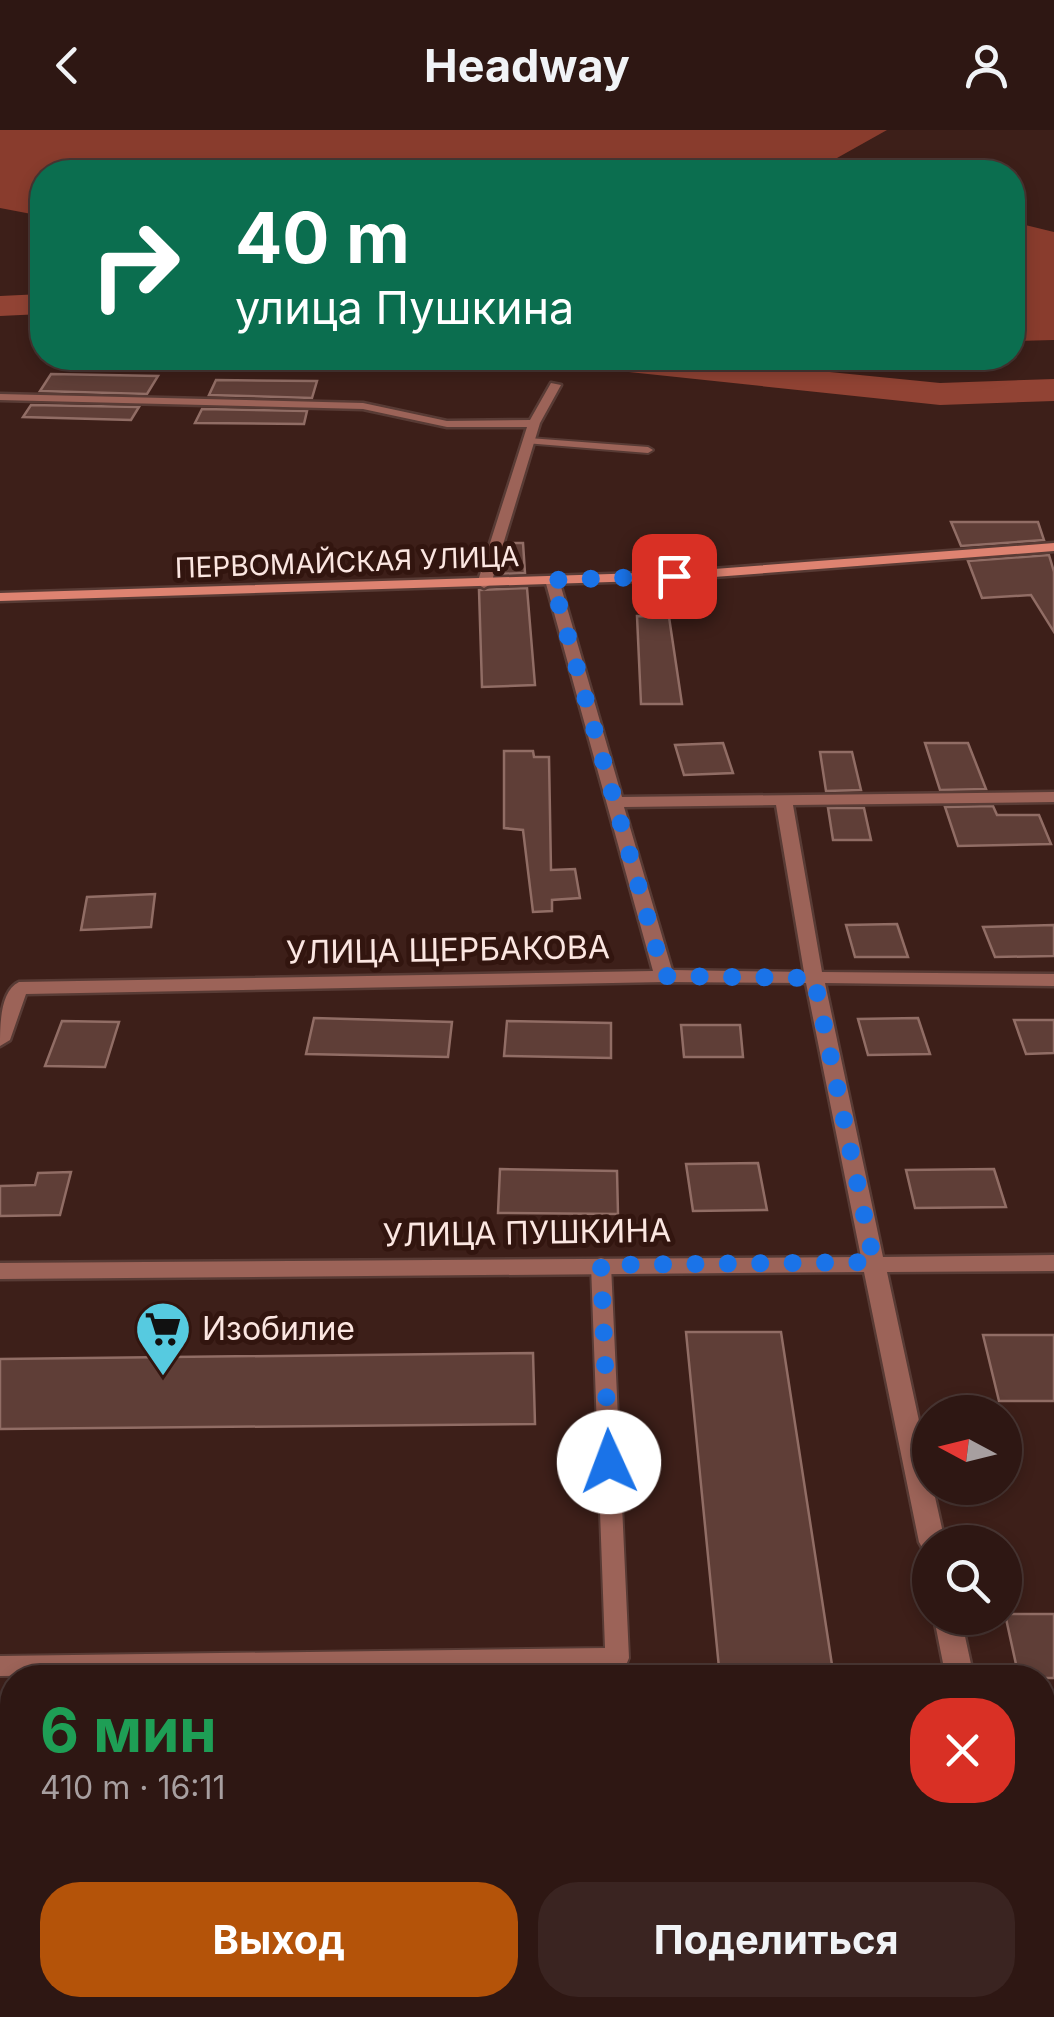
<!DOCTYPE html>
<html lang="ru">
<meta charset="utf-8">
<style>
:root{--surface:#2e1713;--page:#3a2421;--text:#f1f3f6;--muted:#a79fa0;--line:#493633;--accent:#b45309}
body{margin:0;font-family:Inter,sans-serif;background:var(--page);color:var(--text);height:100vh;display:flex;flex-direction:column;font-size:38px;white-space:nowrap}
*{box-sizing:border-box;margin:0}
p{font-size:32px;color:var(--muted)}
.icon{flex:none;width:55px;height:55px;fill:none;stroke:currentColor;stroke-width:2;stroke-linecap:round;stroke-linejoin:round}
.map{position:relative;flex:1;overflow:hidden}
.panel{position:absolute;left:0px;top:1535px;width:1055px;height:352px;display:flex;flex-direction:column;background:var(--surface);border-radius:40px 40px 0 0;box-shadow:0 5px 15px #0003,0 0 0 2px var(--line)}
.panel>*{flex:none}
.hud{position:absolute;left:30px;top:30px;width:995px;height:210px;border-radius:40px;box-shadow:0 5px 15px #0003,0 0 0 2px var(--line);background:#0b6e4f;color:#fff;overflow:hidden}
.needle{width:65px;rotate:277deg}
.tools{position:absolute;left:912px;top:1265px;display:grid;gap:20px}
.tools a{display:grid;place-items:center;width:110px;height:110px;border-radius:50%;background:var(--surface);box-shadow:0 5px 15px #0003,0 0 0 2px var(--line);font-size:50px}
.pin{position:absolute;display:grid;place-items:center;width:85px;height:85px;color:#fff;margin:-42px;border-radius:20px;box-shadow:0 5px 15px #0006}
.me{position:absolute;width:110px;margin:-55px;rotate:358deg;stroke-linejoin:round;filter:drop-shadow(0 0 8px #0008)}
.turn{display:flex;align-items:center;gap:35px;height:210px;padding:0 40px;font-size:45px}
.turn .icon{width:130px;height:130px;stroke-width:2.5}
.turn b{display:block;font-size:70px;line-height:85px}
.round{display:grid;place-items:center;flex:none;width:105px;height:105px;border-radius:40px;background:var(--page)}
.overview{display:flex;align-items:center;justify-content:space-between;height:170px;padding:0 40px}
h1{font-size:60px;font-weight:700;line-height:75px;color:#1e9e55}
.cta{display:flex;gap:20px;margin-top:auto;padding:20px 40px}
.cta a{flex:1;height:115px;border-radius:40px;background:var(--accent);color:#fff;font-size:40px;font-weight:700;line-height:115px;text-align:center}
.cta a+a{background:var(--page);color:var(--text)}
header{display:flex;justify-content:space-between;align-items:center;height:130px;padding:0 40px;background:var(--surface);font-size:45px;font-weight:700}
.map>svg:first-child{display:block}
</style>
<header><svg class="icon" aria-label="back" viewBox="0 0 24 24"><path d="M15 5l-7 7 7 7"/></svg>Headway<svg class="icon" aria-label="person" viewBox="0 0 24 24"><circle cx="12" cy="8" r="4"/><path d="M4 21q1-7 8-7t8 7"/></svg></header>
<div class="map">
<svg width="1054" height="1887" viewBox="0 0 1054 1887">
<rect width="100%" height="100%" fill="#3d1f19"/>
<path fill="#893c2d" d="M0 0H887L812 42H42V86L0 78Z
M1013 92 1054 102V210L1013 211Z"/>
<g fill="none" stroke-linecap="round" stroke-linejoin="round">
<path fill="#914334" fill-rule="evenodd" d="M42 164V184L0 186V166Z
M574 228H689L940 253 1054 249V271L940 275 591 238 579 235Z"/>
</g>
<path fill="#5f3e37" stroke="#916d65" stroke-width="2.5" d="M51 244 158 246 147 264 40 261Z
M216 250 317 251 312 268 209 265Z
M31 275 139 277 131 290 23 287Z
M202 279 307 281 304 294 195 293Z
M951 392H1038L1044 410 961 416Z
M507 413H523L525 443 498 444Z
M1049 425 1054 442V502L1031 465 982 468 968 431Z
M527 458 535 555 482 557 479 460Z
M637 486 669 487 682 574H641Z
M723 613 733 643 684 645 675 615Z
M925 613H968L986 659 940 660Z
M504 621H533L534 627H549L551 740 575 739 580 768 552 770V781L533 782 523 700 504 698Z
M820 622H852L861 660 826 661Z
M993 676 997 685H1039L1051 714 958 716 945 677Z
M828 678H864L871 710H833Z
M155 764 151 797 81 800 87 767Z
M897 794 908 827H855L846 795Z
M1054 795V826L995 827 983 797Z
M314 888 452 892 448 927 306 924Z
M918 888 930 924 868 925 858 889Z
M1014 890H1054V923L1026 924Z
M62 891 119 892 105 937 45 936Z
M507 891 611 893V928L504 926Z
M681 895H740L743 927H684Z
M758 1033 767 1080 693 1081 686 1034Z
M500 1039 617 1041 618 1084 498 1083Z
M994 1039 1006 1077 915 1078 906 1040Z
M71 1042 60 1085 0 1086V1056L35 1055 38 1043Z
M686 1202H781L834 1548H720Z
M983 1205H1054V1271H999Z
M533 1223 535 1294 0 1299V1229Z
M1005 1484H1054V1548H1019Z"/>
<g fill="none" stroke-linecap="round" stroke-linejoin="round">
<g stroke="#583b35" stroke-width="4">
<path id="lane" d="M529 308 648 317 653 320 648 323 525 313 524 311Z
M601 1128 608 1130 611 1135 629 1528 626 1535 617 1538 0 1546V1526L605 1518 591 1135 594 1130Z
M12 1805V1875H18L16 1887H0V1814L2 1809Z
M425 1875H453L452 1887H424Z"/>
</g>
<g stroke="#583b35" stroke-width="5">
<path id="street" d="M551 253 561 255 540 293 491 454 484 458 477 454 527 297H447L363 279 0 270V264L363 273 447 291 530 290Z
M552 446 559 450 622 667 1054 662V672L793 675 822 842 1054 844V856L825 853 883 1127 1054 1125V1141L887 1142 930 1342V1358H933L945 1412H930V1422L923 1419 919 1412 864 1142 0 1149V1133L861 1127 806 853 664 852 26 864 10 910 0 916C0 895 0 861 19 852L653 841 545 450ZM776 675 804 842 672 840 624 677Z
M934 1488H961L974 1548H946Z
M1005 1875H1037L1038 1887H1006Z"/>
</g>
<g stroke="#583b35" stroke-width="5">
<path id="secondary" d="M1054 413V421L674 450 0 471V463L674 442Z"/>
</g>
<use href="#lane" fill="#9c6358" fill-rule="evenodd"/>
<use href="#street" fill="#9c6358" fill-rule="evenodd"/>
<use href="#secondary" fill="#de8371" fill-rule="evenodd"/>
</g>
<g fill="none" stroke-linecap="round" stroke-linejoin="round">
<path stroke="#1a73e8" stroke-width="18" stroke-dasharray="0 32.4" d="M609 1332 601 1135 874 1132 814 848 664 846 552 450 674 446"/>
</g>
<defs>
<g id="supermarket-pin" transform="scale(2.875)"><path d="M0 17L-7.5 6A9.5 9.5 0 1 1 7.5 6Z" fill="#56cae0" stroke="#32150f"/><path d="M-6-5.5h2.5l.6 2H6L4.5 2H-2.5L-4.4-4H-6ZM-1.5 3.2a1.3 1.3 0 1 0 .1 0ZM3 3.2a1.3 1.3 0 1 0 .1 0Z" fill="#111"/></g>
</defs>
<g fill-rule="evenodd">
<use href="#supermarket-pin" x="163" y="1199"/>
</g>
<g text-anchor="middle" stroke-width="10" stroke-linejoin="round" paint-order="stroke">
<g font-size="28" fill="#fbe6e1" stroke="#32150f">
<text transform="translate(347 432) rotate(-2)" y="10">ПЕРВОМАЙСКАЯ УЛИЦА</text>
</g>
<g font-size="32" fill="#fbe6e1" stroke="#32150f">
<text transform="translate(448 820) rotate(-1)" y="11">УЛИЦА ЩЕРБАКОВА</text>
<text transform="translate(527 1103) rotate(-1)" y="11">УЛИЦА ПУШКИНА</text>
</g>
<g font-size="32" fill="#fbe6e1" stroke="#32150f" text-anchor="start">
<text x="202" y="1210">Изобилие</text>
</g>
</g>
</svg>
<div class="tools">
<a><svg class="needle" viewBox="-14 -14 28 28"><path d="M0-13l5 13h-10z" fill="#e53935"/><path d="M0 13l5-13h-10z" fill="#a79fa0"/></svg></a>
<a><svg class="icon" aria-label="search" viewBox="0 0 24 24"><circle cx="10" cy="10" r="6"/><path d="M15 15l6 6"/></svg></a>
</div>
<div class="pin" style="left:674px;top:446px;background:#d93025"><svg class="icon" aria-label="arrive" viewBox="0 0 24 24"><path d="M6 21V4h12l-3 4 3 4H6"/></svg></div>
<svg class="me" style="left:609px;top:1332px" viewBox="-20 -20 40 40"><circle r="19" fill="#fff"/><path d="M0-13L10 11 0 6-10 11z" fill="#1a73e8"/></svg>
<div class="hud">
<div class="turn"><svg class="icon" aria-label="right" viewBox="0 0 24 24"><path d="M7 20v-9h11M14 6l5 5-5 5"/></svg><div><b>40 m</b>улица Пушкина</div></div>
</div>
<section class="panel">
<div class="overview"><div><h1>6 мин</h1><p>410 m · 16:11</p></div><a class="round" style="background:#d93025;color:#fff"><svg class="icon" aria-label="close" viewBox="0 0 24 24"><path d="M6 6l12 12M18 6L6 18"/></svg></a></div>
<div class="cta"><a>Выход</a><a>Поделиться</a></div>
</section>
</div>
